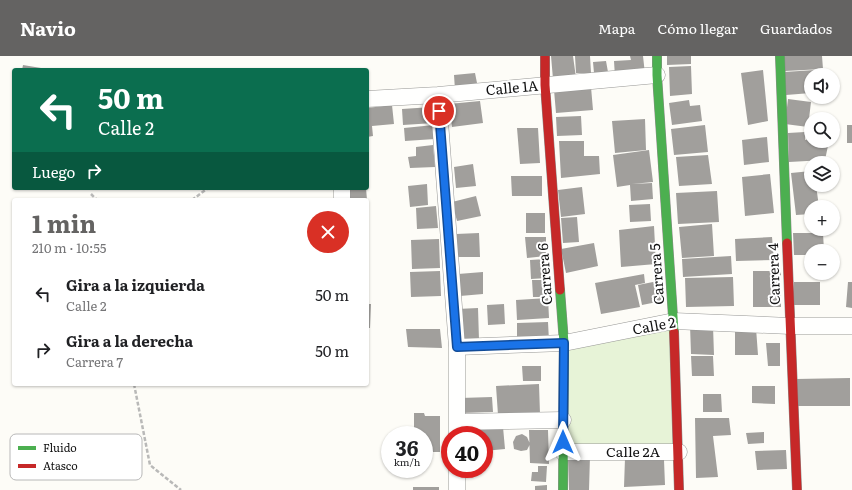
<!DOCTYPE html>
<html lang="es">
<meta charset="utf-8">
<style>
:root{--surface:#fff;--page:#f6f6f6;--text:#202124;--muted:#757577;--accent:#646362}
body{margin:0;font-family:Literata,serif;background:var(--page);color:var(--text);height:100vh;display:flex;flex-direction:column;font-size:15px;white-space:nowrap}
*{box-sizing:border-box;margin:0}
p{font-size:13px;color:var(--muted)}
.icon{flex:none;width:22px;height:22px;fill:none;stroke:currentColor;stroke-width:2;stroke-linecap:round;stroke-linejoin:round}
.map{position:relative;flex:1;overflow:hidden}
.drawer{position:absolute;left:12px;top:142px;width:357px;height:188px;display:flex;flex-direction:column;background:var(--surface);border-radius:4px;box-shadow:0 1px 3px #0004}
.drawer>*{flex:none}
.hud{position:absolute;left:12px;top:12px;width:357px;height:122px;border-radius:4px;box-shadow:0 1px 3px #0004;background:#0b6e4f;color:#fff;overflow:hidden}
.tools{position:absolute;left:804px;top:12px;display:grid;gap:8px}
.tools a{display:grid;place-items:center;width:36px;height:36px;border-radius:50%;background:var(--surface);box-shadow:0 1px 3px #0004;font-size:20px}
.speed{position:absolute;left:381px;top:370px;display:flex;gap:8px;font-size:20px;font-weight:700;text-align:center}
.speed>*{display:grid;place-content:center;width:52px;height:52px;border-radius:50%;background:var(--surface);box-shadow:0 1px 3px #0004;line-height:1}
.speed small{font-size:10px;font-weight:400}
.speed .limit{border:6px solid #d22;background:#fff;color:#111}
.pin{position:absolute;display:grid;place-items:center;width:34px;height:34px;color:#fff;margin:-17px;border:2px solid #fff;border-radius:50%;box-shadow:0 1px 4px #0007}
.me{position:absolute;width:44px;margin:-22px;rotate:0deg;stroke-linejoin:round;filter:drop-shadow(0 0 3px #0008)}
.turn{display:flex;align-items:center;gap:14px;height:84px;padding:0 20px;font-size:18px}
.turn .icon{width:52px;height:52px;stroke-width:2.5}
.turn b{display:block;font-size:28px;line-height:34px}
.then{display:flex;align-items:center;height:38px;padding:0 20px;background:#0003;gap:8px;font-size:15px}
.round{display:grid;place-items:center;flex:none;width:42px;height:42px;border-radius:21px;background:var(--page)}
.headline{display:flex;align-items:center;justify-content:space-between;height:68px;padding:0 20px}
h1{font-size:24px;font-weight:700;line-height:30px;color:var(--accent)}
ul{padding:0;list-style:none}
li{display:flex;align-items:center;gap:12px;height:56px;padding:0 20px}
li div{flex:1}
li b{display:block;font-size:15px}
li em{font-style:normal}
header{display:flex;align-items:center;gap:24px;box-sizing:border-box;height:56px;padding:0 20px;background:var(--accent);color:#fff}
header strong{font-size:19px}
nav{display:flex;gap:22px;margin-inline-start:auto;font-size:14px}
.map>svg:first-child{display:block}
</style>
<header>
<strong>Navio</strong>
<nav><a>Mapa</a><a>Cómo llegar</a><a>Guardados</a></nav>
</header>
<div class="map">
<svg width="852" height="434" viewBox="0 0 852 434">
<rect width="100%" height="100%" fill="#fdfcf7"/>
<path fill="#e7f3d7" d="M674 265 679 396H563L564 287Z"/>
<path fill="#a19f9c" d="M551 0H573L576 22 553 23Z
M575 0H590L591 17H576Z
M630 0H643L645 18 615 21 614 5 631 4Z
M667 0H691V8L667 9Z
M785 0H822L823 13 785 15Z
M606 5 608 16 594 17 593 6Z
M23 9 41 12 40 14H22Z
M691 10 692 38 670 40 669 11Z
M763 14 768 65 748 69 741 17Z
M815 14 816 19H811V37L786 39 784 16Z
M475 17 478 32 455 34 454 19Z
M591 31 593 54 556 57 554 34Z
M788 43 811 46 808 71 785 68Z
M689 44 690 50 700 49 702 65 672 69 669 47Z
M480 45 483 67 452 71 449 48Z
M392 49 394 68 372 70 373 80 367 81V52Z
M432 51 434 67 403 69 402 53Z
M581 60 582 79 557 80 556 61Z
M645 63 646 94 615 97 612 65Z
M434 69 435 83 405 85 404 72Z
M705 69 708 96 674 99 671 73Z
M847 69H852V87H847Z
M517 72H538L540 107 520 108Z
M805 76V84L811 82V85H829L825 104 789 106 788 77Z
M767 81 769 106 744 109 742 84Z
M559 85H584V100H599L600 118 561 122Z
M433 89 435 111 410 112 408 101 416 100V91Z
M649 94 653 126 632 128 652 127 653 143 631 145 630 129 617 131 613 99Z
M708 99 712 128 679 130 676 101Z
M473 108 476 130 456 132 454 111Z
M811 115V129H816L819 151H811V158L796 159 791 117Z
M770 118 774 157 745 160 742 121Z
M511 120H542V140H512Z
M427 128 428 149 410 151 408 130Z
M582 131 585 158 561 161 558 134Z
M346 132H366L367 144H347Z
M717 135 719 166 678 168 676 137Z
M476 140 481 160 457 165 452 146Z
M650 148 651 165 630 166 629 149Z
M436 150 438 172 417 173 416 152Z
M526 157H545V177H526Z
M577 161 579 186 563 187 561 162Z
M712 168 714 200 682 202 679 171Z
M654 170 656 208 621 211 619 174Z
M479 177 480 201H457L456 178Z
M793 177H823L824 195H811V199H794Z
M525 181H546V200L527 202Z
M772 181 774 204 736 205 735 183Z
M439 183 440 212 412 213 411 184Z
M594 187 598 210 566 217 561 193Z
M731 200 732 218 683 221 682 203Z
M546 203 547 222 531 223 530 204Z
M440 215 441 240 411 241 410 216Z
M753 215H781V251H753Z
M483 216V238L460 240 458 218Z
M644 218 645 227 635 229 640 251 601 258 595 227Z
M733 221 734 250 686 251 685 222Z
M532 224H546V241H533Z
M658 225 662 245 642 249 638 229Z
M794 226H820V249H794Z
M848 226H852V252L846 251Z
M548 242 549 262 517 264 516 244Z
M367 248H371L370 272H367Z
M504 248 505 268 488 269 487 249Z
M478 252 479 284 459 285 457 253Z
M548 266 549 285 517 286V267Z
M690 269 713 270 714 299 691 298Z
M735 271 756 272 758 299H735Z
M406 273H440L442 292 408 291Z
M766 287H780V310H768Z
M691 300H713L714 320H692Z
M522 310H541V325H523Z
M850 322V350H796V323Z
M539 328 540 358 498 359 496 330Z
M752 330H775V348L752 347Z
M703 338H721L722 356H703Z
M492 341 493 356 461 357 460 342Z
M414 357H424L425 360H440V396H424V379H414Z
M695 362H729L731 379 713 380 718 421 696 422Z
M478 371H503L505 393 484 395V379H478Z
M460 374H476L477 379H460Z
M529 374H548L549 408 530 407Z
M764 376V387L748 388 746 377Z
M522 378 527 381 530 388 527 394 521 395 514 393 513 386 516 380Z
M786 394 787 413 757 414 755 395Z
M590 400 589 434H569L568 401Z
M625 402 664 404 665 429 624 431Z
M538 410H547L546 426 531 425 532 416H538Z
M547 429V434H535V430Z
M413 431H439V434H413Z"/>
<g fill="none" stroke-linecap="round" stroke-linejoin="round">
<g stroke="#979795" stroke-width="17">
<path id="street" d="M438 39 457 291V379
M367 43 438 39 657 19
M342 144V132
M457 291 564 287 674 265 790 270H852
M457 366 563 364
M563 396H679
M457 434V413"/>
</g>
<g stroke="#8e8d8b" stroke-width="10">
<path id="fast" d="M657 0V19L674 276
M780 0 787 187
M560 234 564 287 563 434"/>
</g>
<g stroke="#8e8d8b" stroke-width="10">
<path id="jam" d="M545 0V29L560 234
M787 187 797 434
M674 276 679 434"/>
</g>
<path stroke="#b9b9b8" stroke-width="2.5" stroke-dasharray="4 2" stroke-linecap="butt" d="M91 138 97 144
M192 144 208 132
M134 328 150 409 181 434"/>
<use href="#street" stroke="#fffffe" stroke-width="16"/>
<use href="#fast" stroke="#4caf50" stroke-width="9"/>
<use href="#jam" stroke="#c62828" stroke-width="9"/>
</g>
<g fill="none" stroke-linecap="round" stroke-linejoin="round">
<g stroke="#114b97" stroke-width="10">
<path id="route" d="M439 55 457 291 564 287 563 386"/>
</g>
<use href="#route" stroke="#1a73e8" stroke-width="7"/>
</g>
<g text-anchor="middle" stroke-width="4" stroke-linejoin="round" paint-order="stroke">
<g font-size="14" fill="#111" stroke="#fff">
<text transform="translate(512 32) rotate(-5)" y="5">Calle 1A</text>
<text transform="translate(545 218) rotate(-94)" y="5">Carrera 6</text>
<text transform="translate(657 218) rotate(-94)" y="5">Carrera 5</text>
<text transform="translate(774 218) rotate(-92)" y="5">Carrera 4</text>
<text transform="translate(654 270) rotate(-10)" y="5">Calle 2</text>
<text x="633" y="401">Calle 2A</text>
</g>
</g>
<rect x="10" y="378" width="132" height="46" rx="6" fill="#fff" stroke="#b8b8b8" stroke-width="1"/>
<rect x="18" y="390" width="18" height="4" fill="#4caf50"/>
<rect x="18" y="408" width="18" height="4" fill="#c62828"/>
<g font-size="11" fill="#111">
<text x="43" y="396">Fluido</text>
<text x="43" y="414">Atasco</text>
</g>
</svg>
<div class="tools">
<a><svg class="icon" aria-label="sound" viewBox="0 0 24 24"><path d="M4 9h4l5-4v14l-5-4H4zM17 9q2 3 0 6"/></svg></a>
<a><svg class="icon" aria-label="search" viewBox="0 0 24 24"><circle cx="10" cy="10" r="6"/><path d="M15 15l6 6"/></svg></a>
<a><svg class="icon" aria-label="layers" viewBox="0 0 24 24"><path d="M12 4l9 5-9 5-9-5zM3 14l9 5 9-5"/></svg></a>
<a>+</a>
<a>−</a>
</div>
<div class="speed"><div>36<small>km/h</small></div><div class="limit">40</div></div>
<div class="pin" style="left:439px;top:55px;background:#d93025"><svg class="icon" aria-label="arrive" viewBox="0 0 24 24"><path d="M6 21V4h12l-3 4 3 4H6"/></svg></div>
<svg class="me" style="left:563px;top:386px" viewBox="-20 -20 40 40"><path d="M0-17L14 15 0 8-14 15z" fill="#1a73e8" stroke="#fff" stroke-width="4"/></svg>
<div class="hud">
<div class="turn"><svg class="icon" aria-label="left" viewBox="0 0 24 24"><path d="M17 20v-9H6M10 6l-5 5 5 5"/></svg><div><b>50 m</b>Calle 2</div></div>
<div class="then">Luego<svg class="icon" aria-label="right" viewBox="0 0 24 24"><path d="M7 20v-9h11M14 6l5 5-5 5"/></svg></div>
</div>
<section class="drawer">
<div class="headline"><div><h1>1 min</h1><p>210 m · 10:55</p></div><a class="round" style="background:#d93025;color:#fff"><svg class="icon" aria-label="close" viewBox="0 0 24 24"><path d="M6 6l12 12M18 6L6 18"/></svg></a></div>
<ul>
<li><svg class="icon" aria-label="left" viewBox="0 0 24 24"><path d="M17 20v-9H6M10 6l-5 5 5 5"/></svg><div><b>Gira a la izquierda</b><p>Calle 2</p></div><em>50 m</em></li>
<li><svg class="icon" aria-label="right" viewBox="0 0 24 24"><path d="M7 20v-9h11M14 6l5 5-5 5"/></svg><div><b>Gira a la derecha</b><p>Carrera 7</p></div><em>50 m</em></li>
</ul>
</section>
</div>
